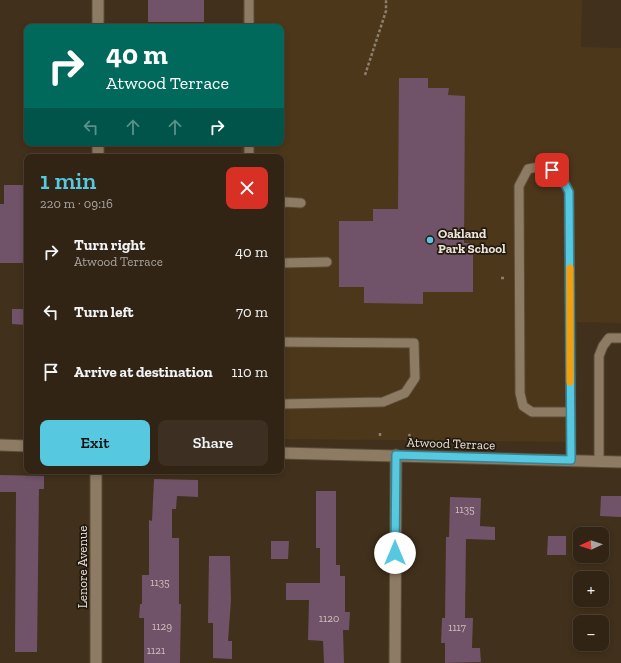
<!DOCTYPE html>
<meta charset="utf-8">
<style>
:root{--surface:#312414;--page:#3d3022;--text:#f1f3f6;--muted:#a8a4a0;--line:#4c4134;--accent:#56c9e1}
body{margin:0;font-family:"Zilla Slab",serif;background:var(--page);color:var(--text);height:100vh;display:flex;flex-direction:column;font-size:15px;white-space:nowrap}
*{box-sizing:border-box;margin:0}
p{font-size:13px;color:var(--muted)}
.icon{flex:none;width:22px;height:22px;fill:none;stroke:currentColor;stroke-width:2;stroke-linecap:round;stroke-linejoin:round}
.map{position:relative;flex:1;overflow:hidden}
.side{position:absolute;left:24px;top:154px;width:260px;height:320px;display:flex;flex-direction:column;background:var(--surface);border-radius:8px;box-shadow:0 2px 6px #0003,0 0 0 1px var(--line)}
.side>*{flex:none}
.banner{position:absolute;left:24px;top:24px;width:260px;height:122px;border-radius:8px;box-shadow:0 2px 6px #0003,0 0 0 1px var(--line);background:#00695c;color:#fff;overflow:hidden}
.needle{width:26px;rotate:267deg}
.fabs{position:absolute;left:573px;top:527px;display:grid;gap:8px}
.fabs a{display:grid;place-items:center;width:36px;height:36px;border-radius:8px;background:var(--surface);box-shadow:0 2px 6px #0003,0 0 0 1px var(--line);font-size:20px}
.pin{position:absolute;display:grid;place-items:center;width:34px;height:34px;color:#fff;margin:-17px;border-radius:8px;box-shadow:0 2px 6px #0006}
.me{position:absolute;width:44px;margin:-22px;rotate:0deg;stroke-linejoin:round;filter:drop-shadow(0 0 3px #0008)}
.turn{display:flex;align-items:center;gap:14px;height:84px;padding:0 16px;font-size:18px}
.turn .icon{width:52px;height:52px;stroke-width:2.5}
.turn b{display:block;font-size:28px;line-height:34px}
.lanes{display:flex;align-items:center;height:38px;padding:0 16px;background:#0003;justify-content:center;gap:20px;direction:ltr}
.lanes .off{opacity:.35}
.round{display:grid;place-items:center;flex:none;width:42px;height:42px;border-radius:8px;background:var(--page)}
.summary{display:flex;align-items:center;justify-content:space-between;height:68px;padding:0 16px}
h1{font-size:24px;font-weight:600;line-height:30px;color:var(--accent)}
.cta{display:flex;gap:8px;margin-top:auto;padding:8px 16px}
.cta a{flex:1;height:46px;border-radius:8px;background:var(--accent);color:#111;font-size:16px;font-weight:600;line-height:46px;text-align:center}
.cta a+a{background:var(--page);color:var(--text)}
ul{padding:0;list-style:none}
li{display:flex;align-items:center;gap:12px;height:60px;padding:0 16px}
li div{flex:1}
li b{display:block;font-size:15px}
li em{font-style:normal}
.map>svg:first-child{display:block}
</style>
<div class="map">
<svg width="621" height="663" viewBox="0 0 621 663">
<rect width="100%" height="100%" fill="#41301b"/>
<path fill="#4c371b" d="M243 0H582L581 47 621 48V323L577 322 576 442 281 439V157H241V143H281V27H242Z"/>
<path fill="#705269" d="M148 0H204V22H148Z
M399 78H428V88H449L448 95 465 96 464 243H473V292H423V304L364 303V287H339V221H373V209H398Z
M4 185H27V263H0V204H4Z
M12 309H27V325L12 324Z
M0 475 44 476V489H39L37 652H15L16 492H0Z
M154 479 198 480V497L177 496 176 509H172V538H179V604H181L180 663H144V618H139L140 604H142V575H149V520L152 521Z
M316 491H336V565H340V576H345V612H350L349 630H343L344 663H324L323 641 308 640 309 600H286V583H320V548H316Z
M601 496H621V517L600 516Z
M450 497 481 498 480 526 495 527V540L466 539 465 618H473L472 648H480L481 662 445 663V643H441L442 618H445L446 537H449Z
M548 536H566V555H547Z
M271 541H289L288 559H271Z
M209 556H230L231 600 228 641H232V659L213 658V623H208Z"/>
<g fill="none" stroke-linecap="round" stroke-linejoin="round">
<g stroke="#5a4d3a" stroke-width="11">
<path id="service" d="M249 0V27
M249 143V157
M281 204 285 202 301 203
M281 263 327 262
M281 342 414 343 415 378 405 393 383 402 281 404
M570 412H532L523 406 520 393 519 186 528 169C553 163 558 170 569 192L571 460
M599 461V356L603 346 609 338H621"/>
</g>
<g stroke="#5a4d3a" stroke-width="13">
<path id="minor" d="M98 27V0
M98 157V143
M0 445 27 446
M281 453 621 462
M96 663V471
M395 663 396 455"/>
</g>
<path stroke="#8c7d6c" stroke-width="2.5" stroke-dasharray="3 2" stroke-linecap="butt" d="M365 75 386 11V0
M501 278H504
M409 434 410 437
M380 436V433"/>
<use href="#service" stroke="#8e7b63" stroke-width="9"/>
<use href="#minor" stroke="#8e7b63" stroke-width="11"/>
</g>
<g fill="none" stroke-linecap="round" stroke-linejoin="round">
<g stroke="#388392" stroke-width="10">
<path id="route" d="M395 553 396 455 571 460 569 192 560 174 552 170"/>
</g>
<use href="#route" stroke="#56c9e1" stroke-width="7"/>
<path stroke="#f59e0b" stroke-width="7" d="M570 268V382"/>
</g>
<circle fill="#56c9e1" stroke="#211a10" stroke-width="1.5" cx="430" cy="240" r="4"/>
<g text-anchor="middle" stroke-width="3.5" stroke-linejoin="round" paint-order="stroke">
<g font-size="11" fill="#cebeba">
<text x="465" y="513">1135</text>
<text x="160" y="586">1135</text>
<text x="329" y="622">1120</text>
<text x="162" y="630">1129</text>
<text x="457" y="631">1117</text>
<text x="156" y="654">1121</text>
</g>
<g font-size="13" font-weight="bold" fill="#ede2d5" stroke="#211a10" text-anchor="start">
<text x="438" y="238">Oakland<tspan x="438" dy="15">Park School</tspan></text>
</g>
<g font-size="13" fill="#ede2d5" stroke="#211a10">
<text transform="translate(451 443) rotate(2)" y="5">Atwood Terrace</text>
<text transform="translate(82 567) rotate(-90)" y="5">Lenore Avenue</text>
</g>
</g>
</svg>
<div class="fabs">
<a><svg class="needle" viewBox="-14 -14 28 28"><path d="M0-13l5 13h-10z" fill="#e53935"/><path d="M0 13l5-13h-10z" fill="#a8a4a0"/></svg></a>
<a>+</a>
<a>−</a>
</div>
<div class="pin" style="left:552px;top:170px;background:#d93025"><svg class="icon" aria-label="arrive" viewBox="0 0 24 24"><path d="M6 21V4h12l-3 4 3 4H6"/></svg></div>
<svg class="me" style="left:395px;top:553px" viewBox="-20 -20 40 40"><circle r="19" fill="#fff"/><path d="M0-13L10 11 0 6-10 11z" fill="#56c9e1"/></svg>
<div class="banner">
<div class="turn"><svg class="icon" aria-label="right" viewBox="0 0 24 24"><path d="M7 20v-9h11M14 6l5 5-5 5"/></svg><div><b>40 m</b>Atwood Terrace</div></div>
<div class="lanes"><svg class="icon off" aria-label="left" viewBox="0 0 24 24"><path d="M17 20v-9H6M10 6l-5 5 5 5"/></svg><svg class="icon off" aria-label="ahead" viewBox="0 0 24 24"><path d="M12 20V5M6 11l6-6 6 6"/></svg><svg class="icon off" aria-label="ahead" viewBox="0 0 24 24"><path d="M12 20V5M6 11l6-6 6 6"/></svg><svg class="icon" aria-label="right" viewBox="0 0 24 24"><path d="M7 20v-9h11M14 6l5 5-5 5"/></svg></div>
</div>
<section class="side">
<div class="summary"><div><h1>1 min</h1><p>220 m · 09:16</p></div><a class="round" style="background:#d93025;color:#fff"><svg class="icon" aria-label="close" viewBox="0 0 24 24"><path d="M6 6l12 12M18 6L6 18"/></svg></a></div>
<ul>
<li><svg class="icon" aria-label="right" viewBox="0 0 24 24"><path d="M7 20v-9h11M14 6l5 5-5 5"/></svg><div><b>Turn right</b><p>Atwood Terrace</p></div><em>40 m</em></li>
<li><svg class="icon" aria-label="left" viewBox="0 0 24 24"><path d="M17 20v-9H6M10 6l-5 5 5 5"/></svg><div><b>Turn left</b></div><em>70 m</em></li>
<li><svg class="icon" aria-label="arrive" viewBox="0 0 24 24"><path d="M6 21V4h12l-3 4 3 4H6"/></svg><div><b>Arrive at destination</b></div><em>110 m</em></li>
</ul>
<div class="cta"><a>Exit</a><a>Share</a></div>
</section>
</div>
